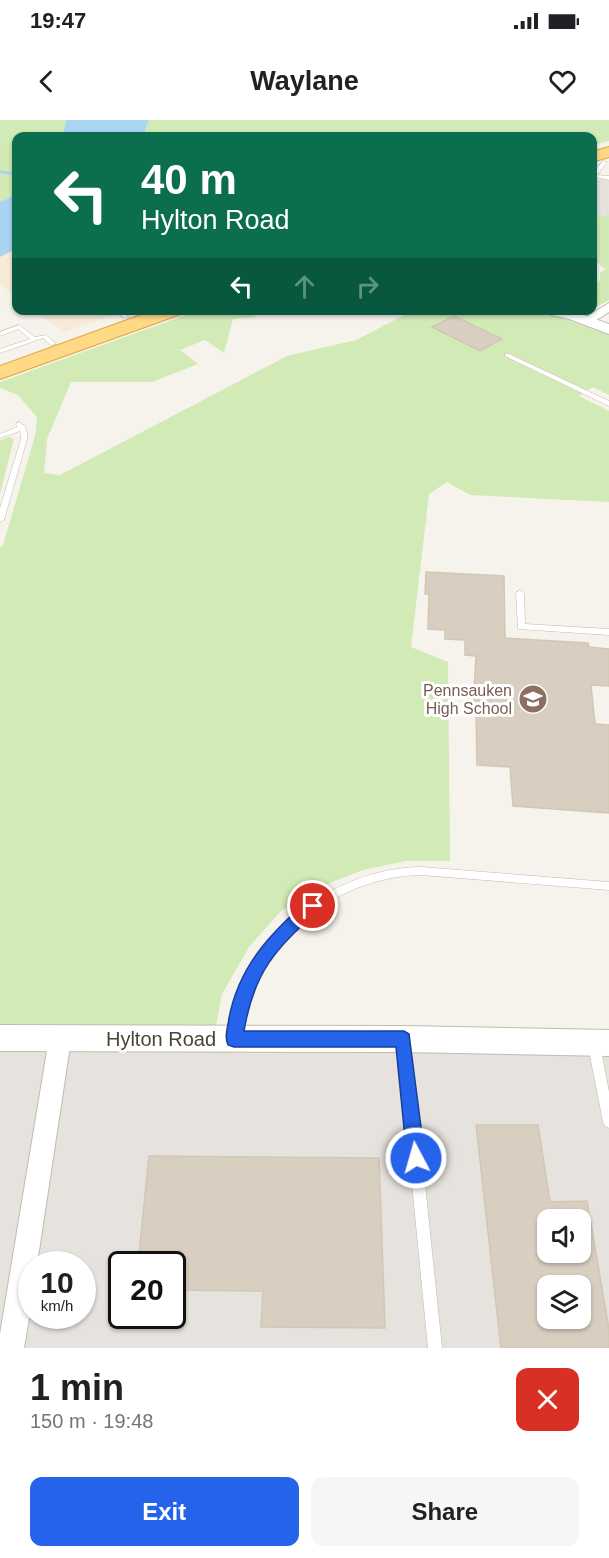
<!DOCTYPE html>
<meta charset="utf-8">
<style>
:root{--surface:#fff;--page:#f6f6f6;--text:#202124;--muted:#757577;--accent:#2563eb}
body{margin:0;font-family:Helvetica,sans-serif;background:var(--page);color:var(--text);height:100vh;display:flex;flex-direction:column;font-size:22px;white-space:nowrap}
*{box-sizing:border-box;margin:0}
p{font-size:20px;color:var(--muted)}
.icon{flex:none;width:33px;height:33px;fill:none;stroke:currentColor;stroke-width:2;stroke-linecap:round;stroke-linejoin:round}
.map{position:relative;height:1228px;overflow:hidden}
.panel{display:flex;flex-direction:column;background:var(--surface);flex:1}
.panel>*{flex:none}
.hud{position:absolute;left:12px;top:12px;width:585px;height:183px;border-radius:12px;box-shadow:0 2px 4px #0004;background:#0b6e4f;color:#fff;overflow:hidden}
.buttons{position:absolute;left:537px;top:1089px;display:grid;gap:12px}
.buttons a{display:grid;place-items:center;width:54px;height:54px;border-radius:12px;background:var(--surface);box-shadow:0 2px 4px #0004;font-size:30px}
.speed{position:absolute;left:18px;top:1131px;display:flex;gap:12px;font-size:30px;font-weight:700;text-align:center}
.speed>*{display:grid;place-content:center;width:78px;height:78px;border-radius:50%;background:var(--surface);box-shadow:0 2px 4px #0004;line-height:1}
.speed small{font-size:15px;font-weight:400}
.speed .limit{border:3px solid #111;border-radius:9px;background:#fff;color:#111}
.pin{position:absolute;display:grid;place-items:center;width:51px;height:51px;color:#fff;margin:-26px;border:3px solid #fff;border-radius:50%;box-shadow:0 2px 6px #0007}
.me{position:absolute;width:66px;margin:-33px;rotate:354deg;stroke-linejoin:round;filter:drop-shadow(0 0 4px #0008)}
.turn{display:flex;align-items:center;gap:21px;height:126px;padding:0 30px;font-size:27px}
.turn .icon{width:78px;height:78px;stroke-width:2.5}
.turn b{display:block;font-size:42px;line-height:51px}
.lanes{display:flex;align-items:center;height:57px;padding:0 30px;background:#0003;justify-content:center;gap:30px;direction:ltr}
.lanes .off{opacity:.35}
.round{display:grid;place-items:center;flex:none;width:63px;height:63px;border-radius:12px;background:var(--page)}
.headline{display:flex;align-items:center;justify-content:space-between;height:102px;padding:0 30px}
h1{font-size:36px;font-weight:700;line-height:45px}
.action{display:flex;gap:12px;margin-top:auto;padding:12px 30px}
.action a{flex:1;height:69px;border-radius:12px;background:var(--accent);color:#fff;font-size:24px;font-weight:700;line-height:69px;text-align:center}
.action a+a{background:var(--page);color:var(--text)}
.status{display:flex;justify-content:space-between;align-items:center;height:42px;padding:0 30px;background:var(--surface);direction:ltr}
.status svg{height:16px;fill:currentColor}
header{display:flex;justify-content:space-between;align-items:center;height:78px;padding:0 30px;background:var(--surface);font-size:27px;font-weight:700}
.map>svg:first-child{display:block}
</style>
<div class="status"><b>19:47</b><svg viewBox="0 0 49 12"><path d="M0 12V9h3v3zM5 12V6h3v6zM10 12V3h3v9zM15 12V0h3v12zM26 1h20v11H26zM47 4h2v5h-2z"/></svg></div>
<header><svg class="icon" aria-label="back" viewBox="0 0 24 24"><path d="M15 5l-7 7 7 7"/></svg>Waylane<svg class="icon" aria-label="heart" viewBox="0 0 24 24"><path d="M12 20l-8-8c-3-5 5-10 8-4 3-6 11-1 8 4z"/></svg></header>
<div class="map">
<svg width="609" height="1228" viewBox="0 0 609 1228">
<rect width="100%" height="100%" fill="#f6f3ec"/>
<path fill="#f7ead8" d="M16 129V177L0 164V137Z
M35 191H125L64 212Z"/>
<path fill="#e6e2dd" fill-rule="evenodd" d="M609 57V146L593 128 592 62Z
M609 913V1228H0V917ZM548 1100H580V1132H548ZM32 1144H82V1196H32ZM122 1144H172V1196H122ZM548 1166H580V1198H548Z"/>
<path fill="#d2eab5" d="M0 0H66L63 16H16V75L0 82Z
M149 0H609V21L593 25 592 16H143Z
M609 95V180L593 189V164L600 160V153L605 149 593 139V98Z
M197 191H257L255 197 233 199 224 233 205 220 180 230 198 244 152 262H71L47 319 44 353 60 355 287 236 356 220 412 191H516L562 198 609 215V275L593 267 579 276 609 291V382L470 375 447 362 429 374 411 527 448 542 450 741H406L363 750 310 771 279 793 249 827 222 874 215 912 0 917V427L3 425 35 316 37 297 18 275 0 268V262Z
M9 317 14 319 0 374V320Z"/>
<path fill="#a9d4f2" d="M66 0H149L143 16H63Z
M16 75V129L0 137V82Z"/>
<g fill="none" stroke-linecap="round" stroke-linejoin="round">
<path stroke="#a9d4f2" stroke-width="3" d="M0 52 16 54"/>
</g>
<path fill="#d8cfc1" stroke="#d3c7b4" stroke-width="1.5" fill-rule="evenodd" d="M454 196 502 219 480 231 432 207Z
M426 452 504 456 505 518 588 523 589 527 609 529V566L591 565 595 604 609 605V693L513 686 510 647 477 645 476 591H473L476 536 465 535V520L445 519V510L428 509 429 474H425Z
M476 1005H538L550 1082 587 1081 609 1209V1228H501ZM548 1100H580V1132H548ZM548 1166H580V1198H548Z
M149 1036 379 1038 385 1208 261 1207 263 1171 172 1170V1144H138Z"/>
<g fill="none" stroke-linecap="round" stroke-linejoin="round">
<g stroke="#c2bbae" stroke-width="1">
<path id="service" d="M603 41 607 42 597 55 609 56V60L595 57 592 59V54Z
M114 190H121L129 197 124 198Z
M19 205 35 217 46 215 56 224 51 225 43 218 0 233V229L30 219 18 209 0 216V212Z
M505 234H509L609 281V286L505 236Z
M19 302 26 307 25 309 27 312V319L4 400 0 402V388L21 319 20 311 0 318V314L17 307 16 304Z
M520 470 524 473 525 504 609 509V515L518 509 516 473Z
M421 747 609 762V770L421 755C354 756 281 800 254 863 250 873 246 883 243 894 242 903 241 912 238 921L234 922 230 921 228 917C232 896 236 875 246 856 279 792 350 748 421 747Z
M404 915 408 916 410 920 442 1228H428L398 920 400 916Z
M594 920 598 921 600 925 609 972V1008L605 1006 603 1002 588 925 590 921Z"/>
</g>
<g stroke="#c2bbae" stroke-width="2">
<path id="minor" d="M609 183V192L590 204H582L580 201Z
M60 909 68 912 71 919 37 1144H32V1181L24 1228H0V1214L49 919 52 912Z"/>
</g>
<g stroke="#c2bbae" stroke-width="2">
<path id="tertiary" d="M541 190H570L609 204V214L569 199 543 193Z
M0 905 403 906 609 910V936L403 932 0 931Z"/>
</g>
<g stroke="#e0a43c" stroke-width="2">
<path id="trunk" d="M609 27V37L592 42V32Z
M155 190H183L181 194 0 259V246Z"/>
</g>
<use href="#service" fill="#fff" fill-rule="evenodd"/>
<use href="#minor" fill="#fff" fill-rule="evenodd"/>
<use href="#tertiary" fill="#fff" fill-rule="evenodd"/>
<use href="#trunk" fill="#ffd985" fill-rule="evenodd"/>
</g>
<path fill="#2563eb" stroke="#184099" stroke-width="1.5" d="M313 779 318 781 321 786 318 791C275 829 254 852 244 911H404L409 914 425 1038 422 1044 416 1047 409 1044 407 1038 396 927H234L228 925C224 916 228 907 229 898 239 846 270 814 307 781Z"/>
<defs>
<g id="school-disc" transform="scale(1.5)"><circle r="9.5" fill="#8d6e63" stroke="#fff"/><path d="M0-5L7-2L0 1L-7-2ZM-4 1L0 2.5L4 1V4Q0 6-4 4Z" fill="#fff"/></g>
</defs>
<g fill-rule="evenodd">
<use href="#school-disc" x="533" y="579"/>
</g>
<g text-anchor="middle" stroke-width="6" stroke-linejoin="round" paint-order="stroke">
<g font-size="16" fill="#785e54" stroke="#fff" text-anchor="end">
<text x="512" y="576">Pennsauken<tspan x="512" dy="18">High School</tspan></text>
</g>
<g font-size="20" fill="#4b4439" stroke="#fff">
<text x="161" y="926">Hylton Road</text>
</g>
</g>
</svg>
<div class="buttons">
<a><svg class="icon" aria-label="sound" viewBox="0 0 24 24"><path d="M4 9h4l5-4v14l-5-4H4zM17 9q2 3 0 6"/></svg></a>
<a><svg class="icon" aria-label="layers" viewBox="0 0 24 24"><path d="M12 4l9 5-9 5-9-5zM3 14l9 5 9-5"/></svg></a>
</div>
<div class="speed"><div>10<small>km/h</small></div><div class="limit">20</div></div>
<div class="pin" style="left:313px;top:786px;background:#d93025"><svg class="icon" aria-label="arrive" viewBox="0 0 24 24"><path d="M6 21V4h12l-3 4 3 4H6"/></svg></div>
<svg class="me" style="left:416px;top:1038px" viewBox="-20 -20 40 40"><circle r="17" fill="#2563eb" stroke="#fff" stroke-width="3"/><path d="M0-11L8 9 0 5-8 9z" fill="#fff"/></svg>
<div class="hud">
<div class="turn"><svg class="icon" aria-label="left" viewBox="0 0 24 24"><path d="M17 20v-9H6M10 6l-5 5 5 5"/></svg><div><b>40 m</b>Hylton Road</div></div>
<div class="lanes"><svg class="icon" aria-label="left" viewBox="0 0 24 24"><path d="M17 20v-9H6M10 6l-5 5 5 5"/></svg><svg class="icon off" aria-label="ahead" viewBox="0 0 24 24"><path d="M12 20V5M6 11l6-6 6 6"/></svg><svg class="icon off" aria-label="right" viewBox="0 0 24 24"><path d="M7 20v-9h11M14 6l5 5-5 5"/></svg></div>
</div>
</div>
<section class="panel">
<div class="headline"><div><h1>1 min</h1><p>150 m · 19:48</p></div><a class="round" style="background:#d93025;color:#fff"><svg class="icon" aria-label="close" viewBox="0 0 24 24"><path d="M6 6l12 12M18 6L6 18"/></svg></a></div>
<div class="action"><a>Exit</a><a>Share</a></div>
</section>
